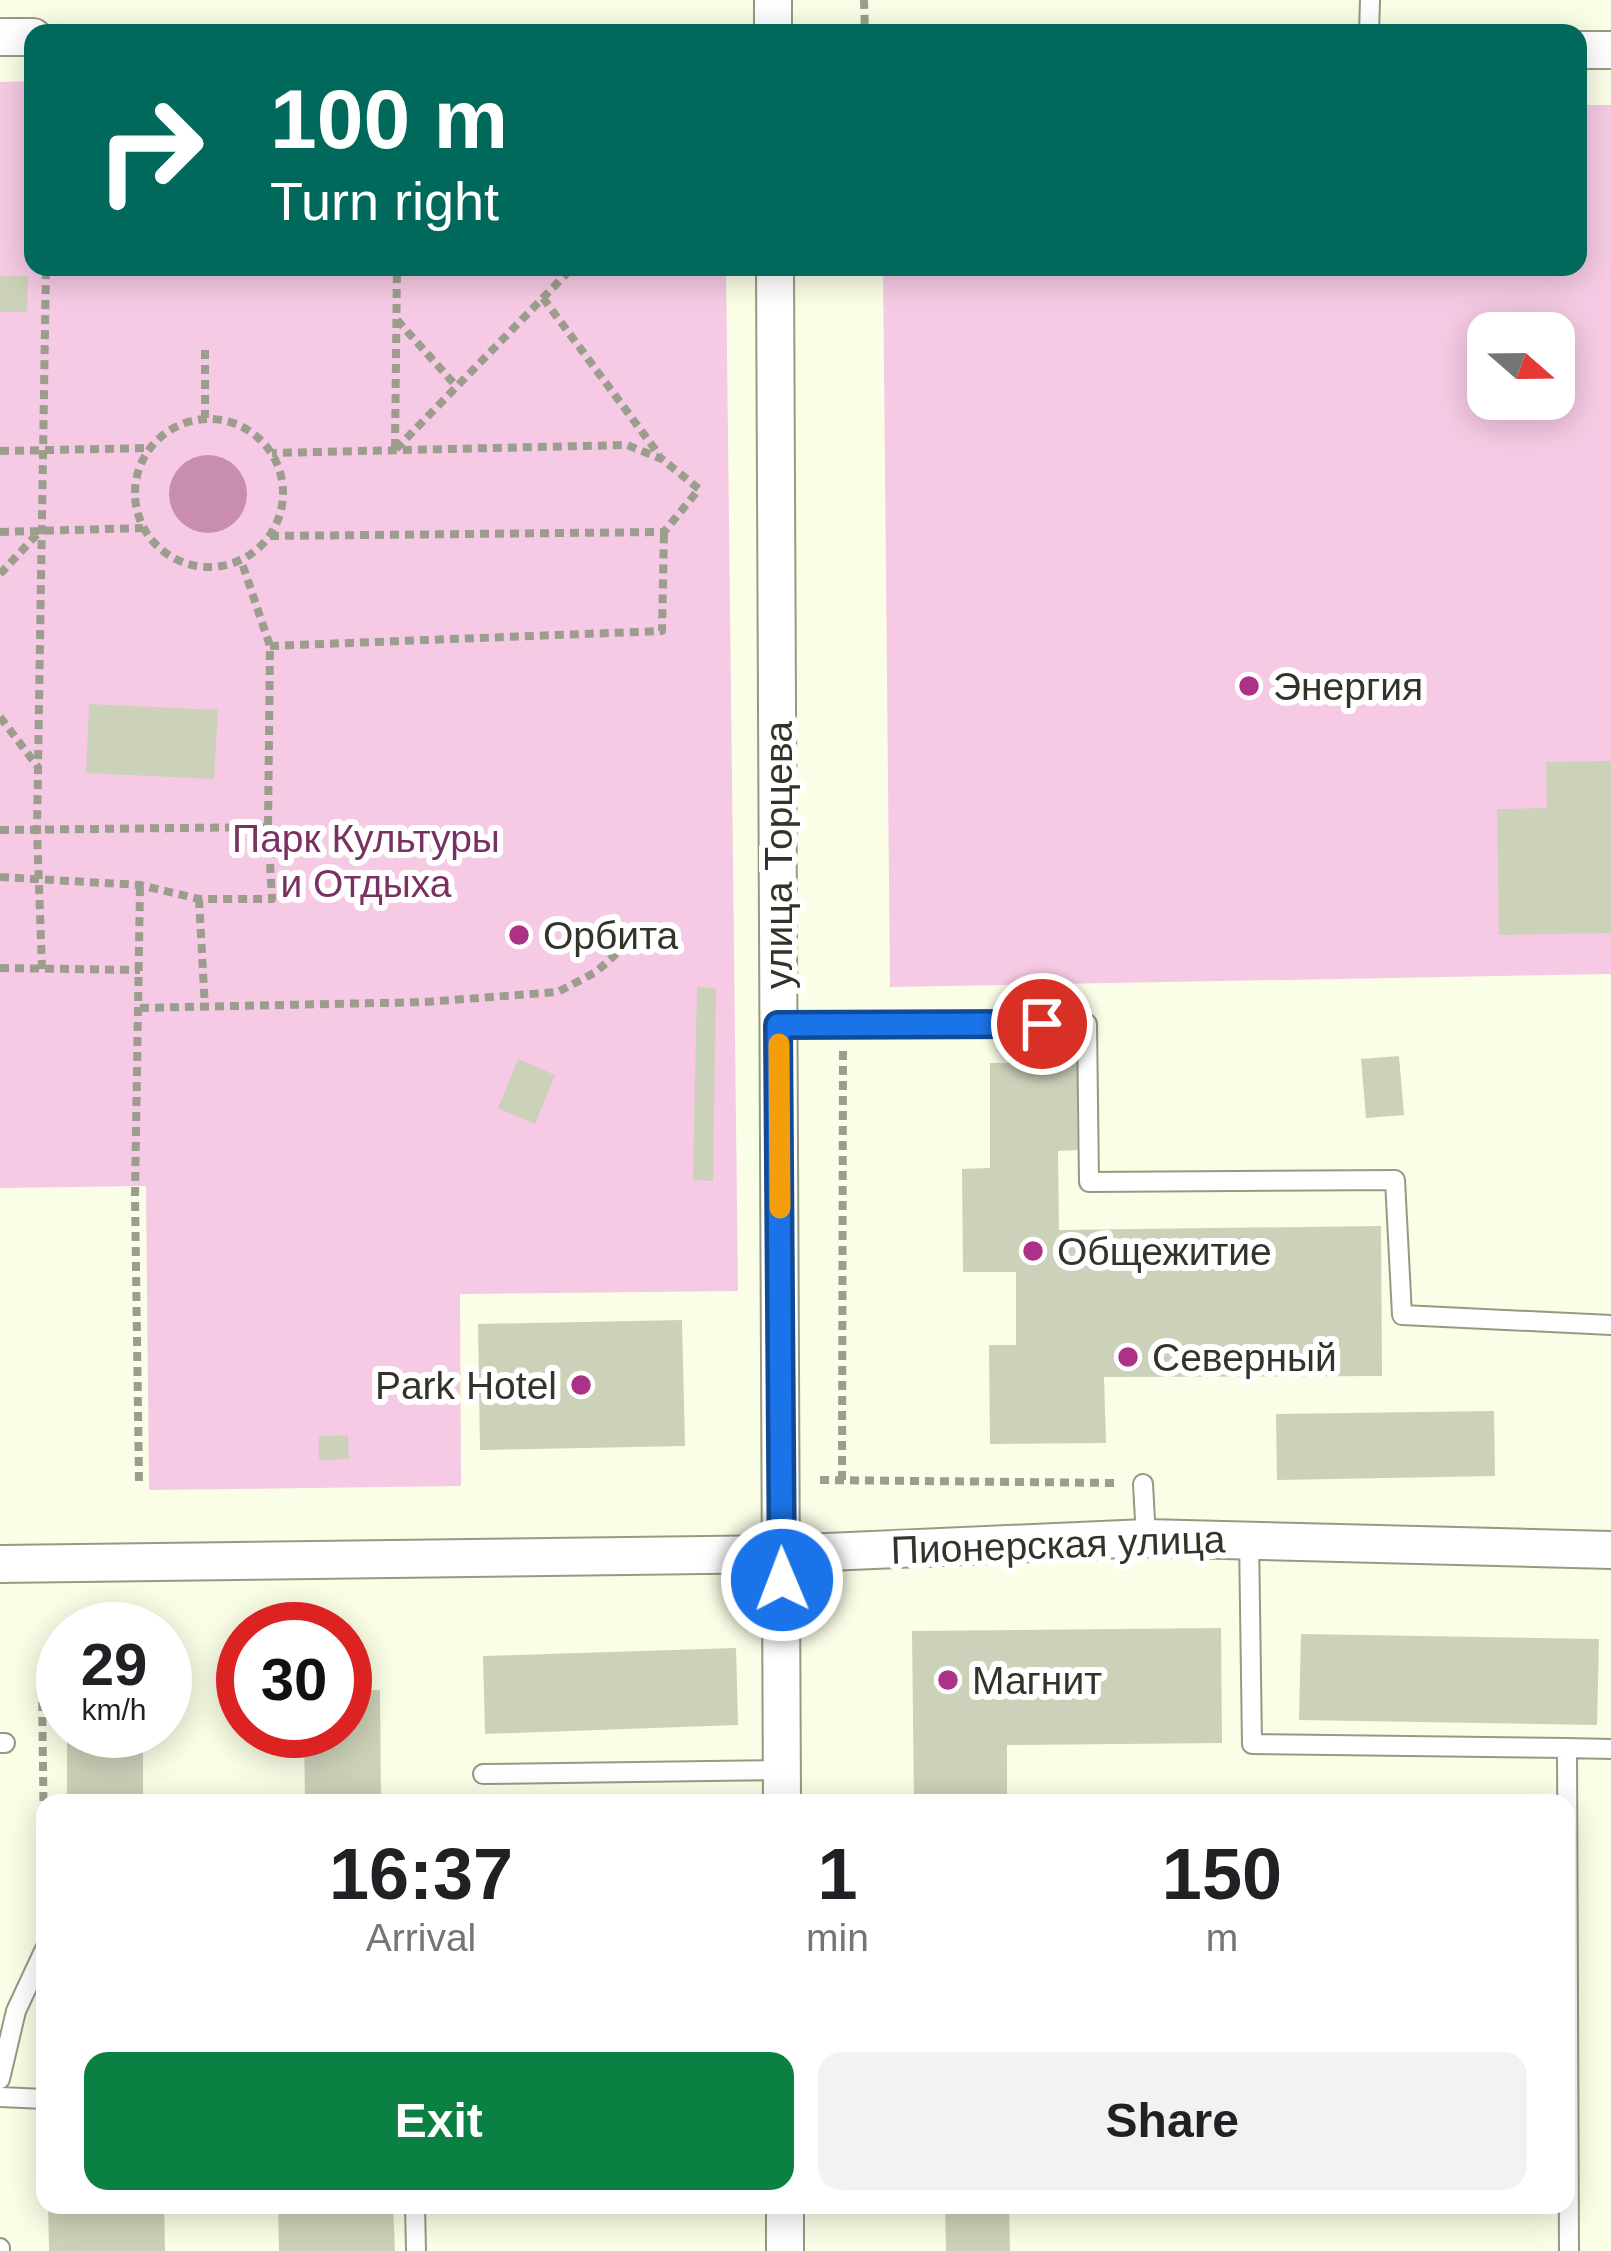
<!DOCTYPE html>
<meta charset="utf-8">
<style>
:root{--surface:#fff;--page:#f2f2f2;--text:#202124;--muted:#757577;--accent:#0b8043}
body{margin:0;font-family:Arial,sans-serif;background:var(--page);color:var(--text);height:100vh;display:flex;flex-direction:column;font-size:45px;white-space:nowrap}
*{box-sizing:border-box;margin:0}
p{font-size:39px;color:var(--muted)}
.icon{flex:none;width:66px;height:66px;fill:none;stroke:currentColor;stroke-width:2;stroke-linecap:round;stroke-linejoin:round}
.map{position:relative;flex:1;overflow:hidden}
.panel{position:absolute;left:36px;top:1794px;width:1539px;height:420px;display:flex;flex-direction:column;background:var(--surface);border-radius:24px;box-shadow:0 6px 30px #0003}
.panel>*{flex:none}
.guide{position:absolute;left:24px;top:24px;width:1563px;height:252px;border-radius:24px;box-shadow:0 6px 30px #0003;background:#00695c;color:#fff;overflow:hidden}
.needle{width:78px;rotate:110deg}
.buttons{position:absolute;left:1467px;top:312px;display:grid;gap:24px}
.buttons a{display:grid;place-items:center;width:108px;height:108px;border-radius:24px;background:var(--surface);box-shadow:0 6px 30px #0003;font-size:60px}
.speed{position:absolute;left:36px;top:1602px;display:flex;gap:24px;font-size:60px;font-weight:700;text-align:center}
.speed>*{display:grid;place-content:center;width:156px;height:156px;border-radius:50%;background:var(--surface);box-shadow:0 6px 30px #0003;line-height:1}
.speed small{font-size:30px;font-weight:400}
.speed .limit{border:18px solid #d22;background:#fff;color:#111}
.pin{position:absolute;display:grid;place-items:center;width:102px;height:102px;color:#fff;margin:-51px;border:6px solid #fff;border-radius:50%;box-shadow:0 3px 12px #0007}
.me{position:absolute;width:132px;margin:-66px;rotate:359deg;stroke-linejoin:round;filter:drop-shadow(0 0 9px #0008)}
.turn{display:flex;align-items:center;gap:42px;height:252px;padding:0 48px;font-size:54px}
.turn .icon{width:156px;height:156px;stroke-width:2.5}
.turn b{display:block;font-size:84px;line-height:102px}
.eta{display:flex;justify-content:space-evenly;align-items:center;height:204px;text-align:center}
.eta b{font-size:72px;font-weight:800;line-height:84px}
.cta{display:flex;gap:24px;margin-top:auto;padding:24px 48px}
.cta a{flex:1;height:138px;border-radius:24px;background:var(--accent);color:#fff;font-size:48px;font-weight:800;line-height:138px;text-align:center}
.cta a+a{background:var(--page);color:var(--text)}
.map>svg:first-child{display:block}
</style>
<div class="map">
<svg width="1611" height="2251" viewBox="0 0 1611 2251">
<rect width="100%" height="100%" fill="#fafee6"/>
<path fill="#f6cae4" fill-rule="evenodd" d="M33 81V267H726L738 1291 460 1294 461 1486 149 1490 146 1186 0 1188V82Z
M1578 105H1611V974L890 987 883 267H1578ZM1488 333H1554V399H1488Z"/>
<path fill="#c98db2" d="M169 494a39 39 0 1 1 78 0a39 39 0 1 1-78 0Z"/>
<path fill="#ccd1b9" d="M0 276H28L27 312H0Z
M89 704 218 710 214 779 86 773Z
M1611 761V933L1499 935 1497 809 1547 808 1546 762Z
M697 987 716 988 713 1181 693 1180Z
M1399 1056 1404 1115 1366 1118 1361 1059Z
M518 1059 555 1075 535 1124 498 1108Z
M990 1063H1077L1078 1150 1058 1151 1059 1230 1381 1226 1382 1376 1104 1377 1106 1443 990 1444 989 1345H1016V1272H963L962 1169 990 1168Z
M682 1320 685 1446 480 1450 478 1324Z
M1494 1411 1495 1476 1277 1480 1276 1414Z
M348 1435 349 1459 319 1460V1436Z
M1221 1628 1222 1743 1007 1745V1803H914L912 1631Z
M1301 1634 1599 1639 1597 1725 1299 1720Z
M736 1648 738 1725 485 1734 483 1656Z
M380 1690 381 1803H305L304 1731H345V1691Z
M67 1731H143V1803H67Z
M48 2205H164L165 2251H49Z
M278 2205H393L395 2251H279Z
M945 2205H1009L1010 2251H946Z"/>
<g fill="none" stroke-linecap="round" stroke-linejoin="round">
<g stroke="#969a83" stroke-width="22">
<path id="service" d="M1369 33 1370 0
M779 1026 1087 1024 1089 1182 1395 1180 1402 1315 1611 1325
M1143 1484 1146 1538
M1249 1538 1252 1744 1567 1748
M0 1743H5
M483 1774 782 1770
M0 2079 16 2011 45 1949
M0 2097 45 2099
M415 2205 416 2251
M0 2248V2251
M1569 2251 1567 1748 1611 1749"/>
</g>
<g stroke="#969a83" stroke-width="40">
<path id="minor" d="M773 0V33
M0 37H33
M1578 50H1611
M775 267 782 1803
M0 1564 782 1554 1146 1538 1611 1550
M785 2205V2251"/>
</g>
<path stroke="#9b9e8d" stroke-width="8" stroke-dasharray="9 6" stroke-linecap="butt" d="M864 0 865 33
M543 298 660 456
M397 320 457 387
M205 350V418
M135 493a74 74 0 1 1 148 0a74 74 0 1 1-148 0Z
M395 448 397 267
M396 449 573 267
M0 451 149 448
M0 532 143 528
M270 536 664 532 699 489 662 459 627 445 272 453
M0 574 40 531
M270 646 662 631 664 532
M0 717 38 767
M0 830 268 827 270 646 241 560
M0 877 140 885 199 899H272L268 827
M199 899 205 1008
M0 968 140 970
M42 969 37 830 46 267
M140 1008 425 1002 558 992 596 972 638 934
M820 1480 1117 1483
M842 1480 843 1049
M139 1481 135 1196 140 885
M42 1687 45 1926"/>
<use href="#service" stroke="#fff" stroke-width="18"/>
<use href="#minor" stroke="#fff" stroke-width="36"/>
</g>
<g fill="none" stroke-linecap="round" stroke-linejoin="round">
<g stroke="#114b97" stroke-width="30">
<path id="route" d="M782 1580 778 1025 1042 1024"/>
</g>
<use href="#route" stroke="#1a73e8" stroke-width="21"/>
<path stroke="#f59e0b" stroke-width="21" d="M779 1044 780 1208"/>
</g>
<g fill="#ab3287" stroke="#fff" stroke-width="4.5">
<circle cx="1249" cy="686" r="12"/>
<circle cx="519" cy="935" r="12"/>
<circle cx="1033" cy="1251" r="12"/>
<circle cx="1128" cy="1357" r="12"/>
<circle cx="581" cy="1385" r="12"/>
<circle cx="948" cy="1680" r="12"/>
</g>
<g text-anchor="middle" stroke-width="12" stroke-linejoin="round" paint-order="stroke">
<g font-size="39" fill="#32342a" stroke="#fff" text-anchor="start">
<text x="1273" y="700">Энергия</text>
<text x="543" y="949">Орбита</text>
<text x="1057" y="1265">Общежитие</text>
<text x="1152" y="1371">Северный</text>
<text x="557" y="1399" text-anchor="end">Park Hotel</text>
<text x="972" y="1694">Магнит</text>
</g>
<g font-size="39" fill="#793162" stroke="#fff">
<text x="366" y="852">Парк Культуры<tspan x="366" dy="45">и Отдыха</tspan></text>
</g>
<g font-size="39" fill="#32342a" stroke="#fff">
<text transform="translate(778 855) rotate(-90)" y="14">улица Торцева</text>
<text transform="translate(1058 1544) rotate(-2)" y="14">Пионерская улица</text>
</g>
</g>
</svg>
<div class="buttons">
<a><svg class="needle" viewBox="-14 -14 28 28"><path d="M0-13l5 13h-10z" fill="#e53935"/><path d="M0 13l5-13h-10z" fill="#757577"/></svg></a>
</div>
<div class="speed"><div>29<small>km/h</small></div><div class="limit">30</div></div>
<div class="pin" style="left:1042px;top:1024px;background:#d93025"><svg class="icon" aria-label="arrive" viewBox="0 0 24 24"><path d="M6 21V4h12l-3 4 3 4H6"/></svg></div>
<svg class="me" style="left:782px;top:1580px" viewBox="-20 -20 40 40"><circle r="17" fill="#1a73e8" stroke="#fff" stroke-width="3"/><path d="M0-11L8 9 0 5-8 9z" fill="#fff"/></svg>
<div class="guide">
<div class="turn"><svg class="icon" aria-label="right" viewBox="0 0 24 24"><path d="M7 20v-9h11M14 6l5 5-5 5"/></svg><div><b>100 m</b>Turn right</div></div>
</div>
<section class="panel">
<div class="eta">
<div><b>16:37</b><p>Arrival</p></div>
<div><b>1</b><p>min</p></div>
<div><b>150</b><p>m</p></div>
</div>
<div class="cta"><a>Exit</a><a>Share</a></div>
</section>
</div>
